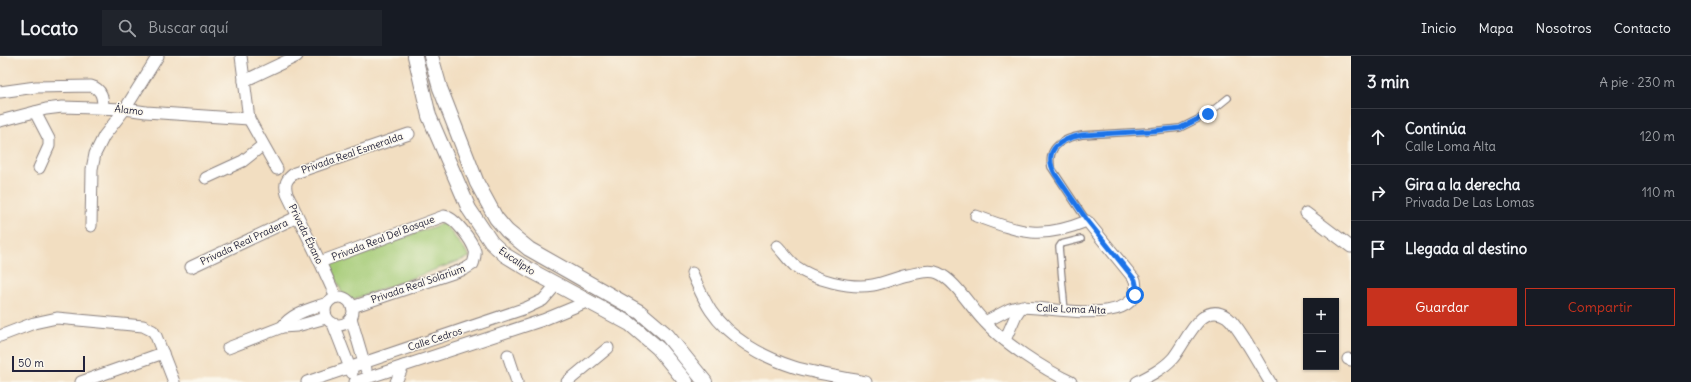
<!DOCTYPE html>
<html lang="es">
<meta charset="utf-8">
<style>
:root{--surface:#171b24;--page:#20242c;--text:#f1f3f6;--muted:#9ea1a6;--line:#363941;--accent:#c8321e}
body{margin:0;font-family:Delius,sans-serif;background:var(--page);color:var(--text)}
.controls{position:absolute;right:12px;bottom:12px;display:grid;overflow:hidden;border-radius:0px;box-shadow:0 1px 3px #0004}
.controls button{width:36px;height:36px;display:grid;place-items:center;padding:0;border:0;border-bottom:1px solid var(--line);background:var(--surface);color:var(--text);font:20px sans-serif}
.scale{position:absolute;left:12px;bottom:10px;width:73px;box-sizing:border-box;padding-left:4px;border:2px solid #22223b;border-top:0;font-size:11px;line-height:14px;white-space:nowrap;color:#22223b;-webkit-text-stroke:3px #fbf7ec;paint-order:stroke}
.stop{position:absolute;width:12px;height:12px;margin:-9px;border:3px solid #1a73e8;border-radius:50%;background:#fff}
.stop.end{background:#1a73e8;border-color:#fff;box-shadow:0 1px 4px #0008}
.list{margin:0;padding:0;list-style:none}
h2{display:flex;justify-content:space-between;align-items:center;height:52px;margin:0;padding:0 16px;font-size:17px}
h2 small{font-size:13px;font-weight:400;color:var(--muted)}
.list li{display:grid;grid-template-columns:26px 1fr auto;gap:12px;align-items:center;box-sizing:border-box;height:56px;padding:0 16px;border-top:1px solid var(--line)}
.list b{display:block;font-size:15px;white-space:nowrap}
.list p{margin:0;font-size:13px;white-space:nowrap;color:var(--muted)}
.list em{font-size:13px;font-style:normal;color:var(--muted)}
.actions{display:flex;gap:8px;padding:12px 16px}
.actions a{flex:1;padding:9px 0;border:1px solid var(--accent);border-radius:0px;text-align:center;font-size:14px;color:var(--accent)}
.actions .main{background:var(--accent);color:#fff}
.icon{flex:none;width:22px;height:22px;fill:none;stroke:currentColor;stroke-width:2;stroke-linecap:round;stroke-linejoin:round}
.map{position:relative;flex:none;width:1351px;height:326px;overflow:hidden}
header{display:flex;align-items:center;gap:24px;box-sizing:border-box;height:56px;padding:0 20px;background:var(--surface);border-bottom:1px solid var(--line)}
header strong{font-size:19px}
nav{display:flex;gap:22px;margin-inline-start:auto;font-size:14px}
.search{width:280px;height:36px;background:var(--page);display:flex;align-items:center;gap:10px;box-sizing:border-box;padding:0 14px;border-radius:0px;color:var(--muted);font-size:15px}
main{display:flex}
aside{flex:1;background:var(--surface)}
.map>svg:first-child{display:block}
.green{fill:#a4cb76;stroke:#637658}
.lines{fill:none;stroke-linecap:round;stroke-linejoin:round}
.service-casing{stroke:#8a807e;stroke-width:8}
.minor-casing{stroke:#8a807e;stroke-width:13}
.tertiary-casing{stroke:#8a807e;stroke-width:16}
.service{stroke:#fff;stroke-width:5.5}
.minor{stroke:#fff;stroke-width:11}
.tertiary{stroke:#fff;stroke-width:14}
.route{stroke:#1a73e8;stroke-width:5}
.labels{text-anchor:middle;dominant-baseline:central;stroke-width:3;stroke-linejoin:round;paint-order:stroke}
.street-label{font-size:10px;fill:#22223b;stroke:#fbf7ec}
</style>
<header>
<strong>Locato</strong>
<div class="search"><svg class="icon" aria-label="search" viewBox="0 0 24 24"><circle cx="10" cy="10" r="6"/><path d="M15 15l6 6"/></svg>Buscar aquí</div>
<nav><a>Inicio</a><a>Mapa</a><a>Nosotros</a><a>Contacto</a></nav>
</header>
<main>
<div class="map">
<svg width="1351" height="326" viewBox="0 0 1351 326">
<rect width="100%" height="100%" fill="#fbf7ec"/>
<filter id="ink" filterUnits="userSpaceOnUse"><feTurbulence type="fractalNoise" baseFrequency=".025" numOctaves="2"/><feDisplacementMap in="SourceGraphic" scale="8" xChannelSelector="R" yChannelSelector="G"/><feConvolveMatrix kernelMatrix="1 2 1 2 8 2 1 2 1" color-interpolation-filters="sRGB"/></filter>
<filter id="wash" filterUnits="userSpaceOnUse"><feTurbulence type="fractalNoise" baseFrequency=".012" numOctaves="4" result="noise"/><feDisplacementMap in="SourceGraphic" scale="16" xChannelSelector="R" yChannelSelector="G"/><feGaussianBlur stdDeviation="0.9" result="paint"/><feColorMatrix in="noise" values="0 0 0 0 0 0 0 0 0 0 0 0 0 0 0 0 0 1.4 0 .05"/><feComposite in="paint" operator="in"/></filter>
<g filter="url(#wash)">
<rect width="100%" height="100%" fill="#f2dec1"/>
<polygon class="green" points="444,167 470,201 351,244 342,237 330,208"/>
</g>
<g filter="url(#ink)">
<g class="lines">
<g class="service-casing">
<g id="service">
<path d="M 1087,165 L 1051,111 C 1047,90 1064,82 1082,79 L 1151,75 L 1180,72 L 1208,58 L 1228,42"/>
<polyline points="1065,255 1059,191 1061,188 1081,183"/>
</g>
</g>
<g class="minor-casing">
<g id="minor">
<polyline points="241,0 249,63 277,113"/>
<polyline points="244,25 297,0"/>
<path d="M 0,36 L 36,31 L 91,30 C 102,33 103,42 103,52"/>
<polyline points="35,56 49,83 49,90 39,112"/>
<polyline points="0,65 46,53 62,51 125,53 146,56 249,63"/>
<polyline points="206,122 243,105 263,89"/>
<polyline points="1306,157 1351,191"/>
<path d="M 976,160 C 1022,177 1040,184 1087,165 L 1135,224 C 1145,275 1043,249 1017,251 L 1010,253 L 985,266"/>
<polyline points="91,170 92,113 95,98 104,80 125,53 158,0"/>
<path d="M 777,190 C 783,196 788,204 795,210 C 814,224 850,233 873,229 C 885,227 897,221 908,219 C 918,217 929,213 938,217 C 956,225 970,251 984,265 C 1002,286 1045,314 1071,326"/>
<path d="M 320,206 L 444,160 C 455,161 472,185 475,195 C 476,199 474,204 473,208 L 465,213 L 352,251"/>
<polyline points="191,211 297,161"/>
<path d="M 692,217 C 698,230 703,243 711,255 C 729,282 763,301 794,311 C 817,318 842,321 866,326"/>
<circle cx="339" cy="255" r="14"/>
<path d="M 336,241 L 320,206 L 287,138 C 284,128 286,123 295,117 L 409,78"/>
<polyline points="351,262 366,313"/>
<polyline points="333,268 352,317"/>
<path d="M 282,271 C 293,256 311,253 327,247"/>
<polyline points="0,280 34,267 57,262 143,270 153,275 156,280 174,326"/>
<polyline points="1005,284 1016,259 1022,250"/>
<polyline points="228,292 282,271 297,270 326,262"/>
<polyline points="508,299 517,326"/>
<polyline points="1348,303 1351,304"/>
<polyline points="81,326 163,297"/>
<polyline points="307,326 526,252 543,244 556,229"/>
<polyline points="355,326 543,264 589,245"/>
<polyline points="396,326 403,310"/>
<polyline points="567,326 608,292"/>
<path d="M 1137,326 C 1149,320 1163,313 1173,302 C 1186,287 1201,243 1227,261 C 1239,270 1261,312 1270,326"/>
</g>
</g>
<g class="tertiary-casing">
<g id="tertiary">
<polyline points="415,0 429,60 469,153 491,186 505,199 528,213 630,268 658,292 686,326"/>
<polyline points="431,0 440,32 477,127 496,162 507,175 529,193 640,256 667,279 705,326"/>
</g>
</g>
<use href="#service" class="service"/>
<use href="#minor" class="minor"/>
<use href="#tertiary" class="tertiary"/>
</g>
</g>
<g class="lines" filter="url(#ink)">
<path class="route" d="M 1135,239 L 1137,233 L 1135,224 L 1087,164 L 1055,118 C 1042,94 1060,83 1082,79 L 1151,75 L 1180,72 L 1208,58"/>
</g>
<g class="labels">
<g class="street-label">
<text transform="translate(129 54) rotate(6)">Álamo</text>
<text transform="translate(352 97) rotate(-19)">Privada Real Esmeralda</text>
<text transform="translate(306 178) rotate(64)">Privada Ébano</text>
<text transform="translate(383 182) rotate(-21)">Privada Real Del Bosque</text>
<text transform="translate(244 186) rotate(-25)">Privada Real Pradera</text>
<text transform="translate(517 205) rotate(34)">Eucalipto</text>
<text transform="translate(418 228) rotate(-19)">Privada Real Solarium</text>
<text transform="translate(1071 253) rotate(2)">Calle Loma Alta</text>
<text transform="translate(435 283) rotate(-18)">Calle Cedros</text>
</g>
</g>
</svg>
<div class="controls">
<button>+</button>
<button>−</button>
</div>
<div class="scale">50 m</div>
<div class="stop" style="left:1135px;top:239px"></div>
<div class="stop end" style="left:1208px;top:58px"></div>
</div>
<aside>
<h2>3 min<small>A pie · 230 m</small></h2>
<ul class="list">
<li><svg class="icon" aria-label="ahead" viewBox="0 0 24 24"><path d="M12 20V5M6 11l6-6 6 6"/></svg><div><b>Continúa</b><p>Calle Loma Alta</p></div><em>120 m</em></li>
<li><svg class="icon" aria-label="right" viewBox="0 0 24 24"><path d="M7 20v-9h11M14 6l5 5-5 5"/></svg><div><b>Gira a la derecha</b><p>Privada De Las Lomas</p></div><em>110 m</em></li>
<li><svg class="icon" aria-label="arrive" viewBox="0 0 24 24"><path d="M6 21V4h12l-3 4 3 4H6"/></svg><div><b>Llegada al destino</b></div></li>
</ul>
<div class="actions"><a class="main">Guardar</a><a>Compartir</a></div>
</aside>
</main>
